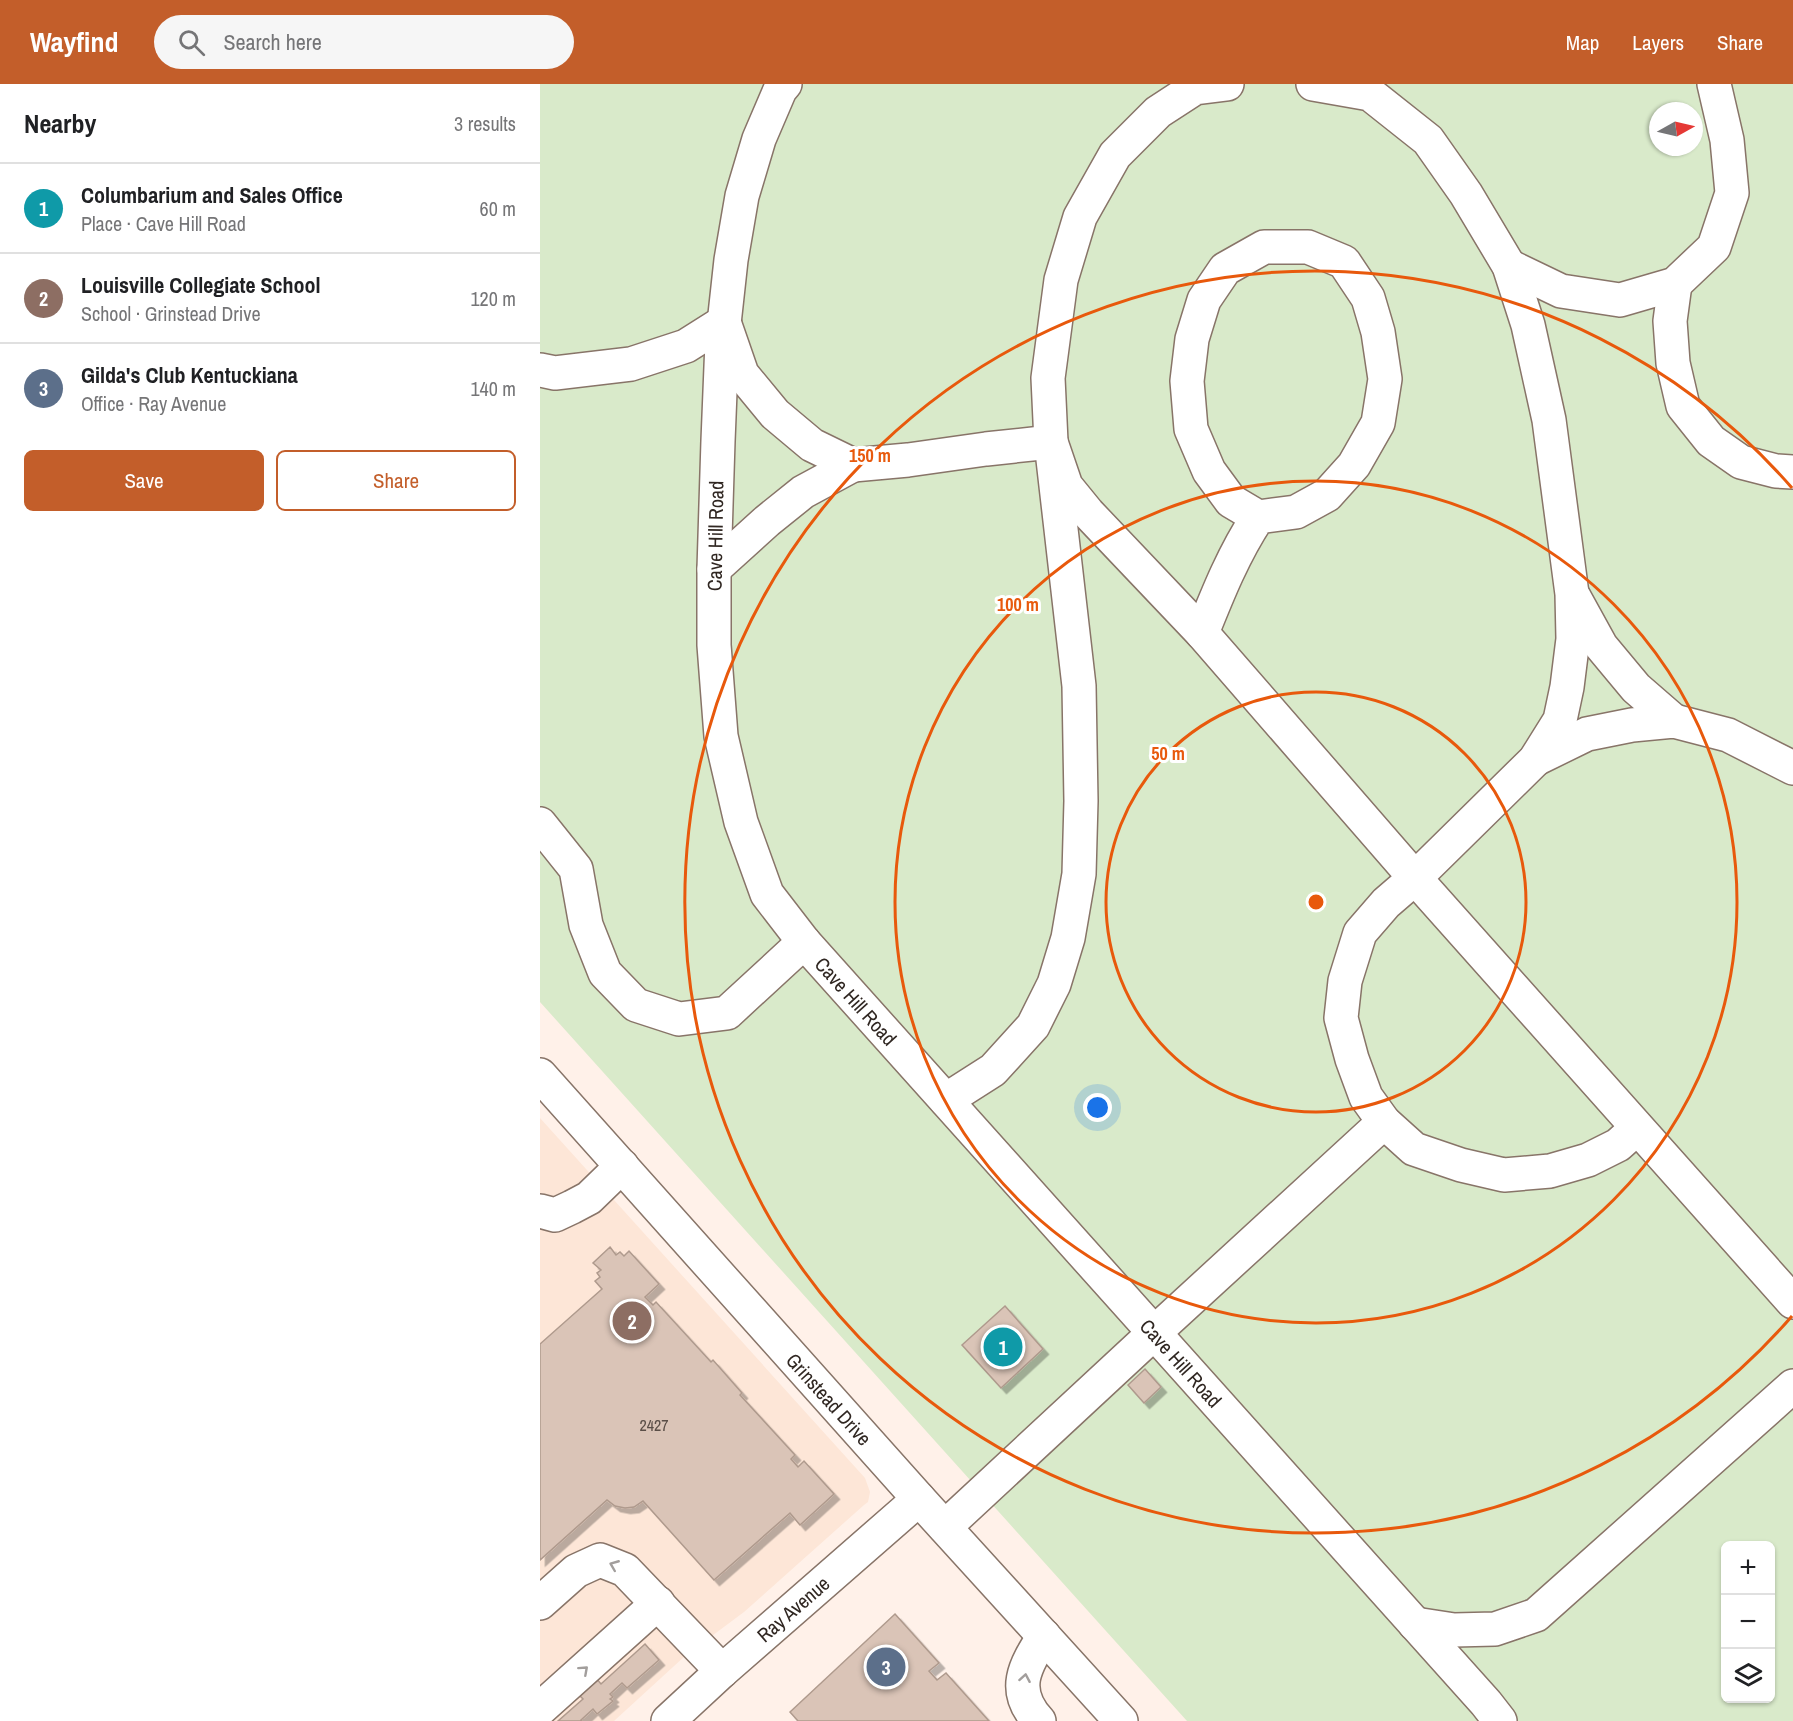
<!DOCTYPE html>
<meta charset="utf-8">
<style>
:root{--surface:#fff;--page:#f6f6f6;--text:#202124;--muted:#757577;--line:#e0e0e0;--accent:#c35e2a}
body{margin:0;font-family:"Archivo Narrow",sans-serif;background:var(--page);color:var(--text)}
.controls{position:absolute;right:18px;bottom:18px;display:grid;overflow:hidden;border-radius:9px;box-shadow:0 2px 4px #0004}
.controls button{width:54px;height:54px;display:grid;place-items:center;padding:0;border:0;border-bottom:2px solid var(--line);background:var(--surface);color:var(--text);font:30px sans-serif}
.compass{position:absolute;left:1109px;top:18px;width:54px;height:54px;border-radius:50%;background:var(--surface);box-shadow:0 2px 4px #0004;rotate:82deg}
.you{position:absolute;left:558px;top:1024px;width:21px;height:21px;margin:-15px;border:4px solid #fff;border-radius:50%;background:#1a73e8;box-shadow:0 0 0 9px #1a73e833}
.badge{display:grid;place-items:center;width:39px;height:39px;border-radius:50%;background:var(--accent);color:#fff;font-size:20px;font-weight:700}
.pin{position:absolute;translate:-50% -50%;border:3px solid #fff;box-shadow:0 2px 6px #0006}
.list{margin:0;padding:0;list-style:none}
h2{display:flex;justify-content:space-between;align-items:center;height:78px;margin:0;padding:0 24px;font-size:26px}
h2 small{font-size:20px;font-weight:400;color:var(--muted)}
.list li{display:grid;grid-template-columns:39px 1fr auto;gap:18px;align-items:center;box-sizing:border-box;height:90px;padding:0 24px;border-top:2px solid var(--line)}
.list b{display:block;font-size:22px;white-space:nowrap}
.list p{margin:0;font-size:20px;white-space:nowrap;color:var(--muted)}
.list em{font-size:20px;font-style:normal;color:var(--muted)}
.actions{display:flex;gap:12px;padding:18px 24px}
.actions a{flex:1;padding:14px 0;border:2px solid var(--accent);border-radius:9px;text-align:center;font-size:21px;color:var(--accent)}
.actions .main{background:var(--accent);color:#fff}
.icon{flex:none;width:33px;height:33px;fill:none;stroke:currentColor;stroke-width:2;stroke-linecap:round;stroke-linejoin:round}
.map{position:relative;flex:none;width:1253px;height:1637px;overflow:hidden}
header{display:flex;align-items:center;gap:36px;box-sizing:border-box;height:84px;padding:0 30px;background:var(--accent);color:#fff}
header strong{font-size:28px}
nav{display:flex;gap:33px;margin-inline-start:auto;font-size:21px}
.search{width:420px;height:54px;background:var(--page);display:flex;align-items:center;gap:15px;box-sizing:border-box;padding:0 21px;border-radius:33px;color:var(--muted);font-size:22px}
main{display:flex}
aside{flex:1;background:var(--surface)}
.map>svg:first-child{display:block}
.built{fill:#fde6d7}
.green{fill:#d9eaca;fill-rule:evenodd}
.building{fill:#dac4b7;stroke:#af9a8d;stroke-width:1.5;filter:url(#shadow)}
.lines{fill:none;stroke-linecap:round;stroke-linejoin:round}
.minor-casing{stroke:#887468;stroke-width:36}
.major-casing{stroke:#887468;stroke-width:36}
.minor{stroke:#fff;stroke-width:33}
.major{stroke:#fff;stroke-width:33}
.oneway{stroke:#a29e9c}
.ring{fill:none;stroke:#e8590c;stroke-width:3}
.labels{text-anchor:middle;dominant-baseline:central;stroke-width:6;stroke-linejoin:round;paint-order:stroke}
.number-label{font-size:16px;fill:#5a4e47}
.street-label{font-size:20px;fill:#302722;stroke:#fff}
.centre{fill:#e8590c;stroke:#fff;stroke-width:3}
.ring-label{font-size:18px;text-anchor:middle;font-weight:bold;fill:#e8590c;stroke:#fff;stroke-width:6;stroke-linejoin:round;paint-order:stroke}
</style>
<header>
<strong>Wayfind</strong>
<div class="search"><svg class="icon" aria-label="search" viewBox="0 0 24 24"><circle cx="10" cy="10" r="6"/><path d="M15 15l6 6"/></svg>Search here</div>
<nav><a>Map</a><a>Layers</a><a>Share</a></nav>
</header>
<main>
<aside>
<h2>Nearby<small>3 results</small></h2>
<ul class="list">
<li><span class="badge" style="background:#0f9aa8">1</span><div><b>Columbarium and Sales Office</b><p>Place · Cave Hill Road</p></div><em>60 m</em></li>
<li><span class="badge" style="background:#8d6e63">2</span><div><b>Louisville Collegiate School</b><p>School · Grinstead Drive</p></div><em>120 m</em></li>
<li><span class="badge" style="background:#5c6f8a">3</span><div><b>Gilda's Club Kentuckiana</b><p>Office · Ray Avenue</p></div><em>140 m</em></li>
</ul>
<div class="actions"><a class="main">Save</a><a>Share</a></div>
</aside>
<div class="map">
<svg width="1253" height="1637" viewBox="0 0 1253 1637">
<defs>
<filter id="shadow"><feDropShadow dx="5.5" dy="5.5" stdDeviation="0" flood-color="#0004"/></filter>
</defs>
<rect width="100%" height="100%" fill="#fff1e9"/>
<polygon class="built" points="0,1034 325,1394 330,1408 328,1418 324,1421 204,1528 145,1572 74,1637 0,1637"/>
<path class="green" d="M 0,0 L 1253,0 L 1253,1637 L 647,1637 L 0,918 ZM 1118,27 L 1154,27 L 1154,63 L 1118,63 ZM 1186,1462 L 1230,1462 L 1230,1614 L 1186,1614 Z"/>
<g class="building">
<polygon points="70,1163 76,1171 80,1168 84,1172 89,1167 119,1200 105,1213 113,1221 116,1218 171,1278 173,1276 202,1309 200,1311 255,1371 251,1375 258,1383 264,1377 294,1410 260,1441 250,1429 174,1496 103,1417 94,1423 85,1424 75,1422 67,1416 0,1476 0,1260 62,1205 55,1197 60,1193 57,1189 61,1186 53,1179"/>
<polygon points="465,1222 503,1265 461,1304 422,1261"/>
<polygon points="605,1285 621,1303 604,1319 588,1301"/>
<polygon points="355,1530 399,1579 389,1587 397,1596 406,1589 449,1637 258,1637 250,1628"/>
<polygon points="105,1560 119,1576 87,1604 82,1599 70,1610 73,1613 70,1615 73,1617 57,1630 53,1625 41,1636 42,1637 18,1637 43,1615 38,1610 56,1594 61,1600"/>
</g>
<g class="lines">
<g class="minor-casing">
<g id="minor">
<polyline points="245,0 240,6 219,55 202,112 191,176 182,258 178,357 174,485 174,561 181,652 201,738 227,810 264,858 946,1619 960,1637"/>
<polyline points="773,0 830,10 888,56 926,110 969,182 988,241 1009,336 1032,510 1033,555 1027,603 1020,636 995,676 875,794 846,819 820,849 805,897 801,934 812,975 826,1013 844,1038 874,1065 921,1081 964,1091 1010,1087 1048,1076 1078,1061 1097,1044"/>
<polyline points="969,182 1021,207 1080,216 1135,200 1174,163 1192,109 1187,56 1174,0"/>
<polyline points="1135,200 1130,237 1133,279 1143,322 1171,357 1201,378 1236,387 1253,388"/>
<polyline points="0,286 15,289 91,280 146,262 184,238 202,290 235,330 272,361 313,381 368,376 446,365 511,358 526,402 548,429 662,549 875,794 1253,1218"/>
<polyline points="174,485 227,437 263,408 313,381"/>
<polyline points="1034,513 1061,562 1096,604 1134,637"/>
<path d="M 662,549 C 678,509 694,469 718,433 L 756,428 L 787,411 L 814,381 L 838,339 L 845,295 L 838,248 L 828,214 L 804,178 L 768,163 L 724,163 L 685,185 L 664,216 L 652,255 L 647,297 L 651,345 L 669,387 L 691,417 L 718,433"/>
<polyline points="996,675 1047,650 1092,641 1134,637 1188,651 1253,684"/>
<polyline points="0,740 36,785 46,841 65,889 96,921 139,935 187,929 264,858"/>
<polyline points="406,1016 453,986 493,942 514,900 528,854 539,790 541,717 539,602 511,358 508,294 521,196 540,133 575,71 618,28 655,4 687,0"/>
<polyline points="0,1127 15,1131 32,1123 49,1114 82,1082"/>
<polyline points="405,1443 614,1249 844,1038"/>
<polyline points="0,1519 36,1487 60,1476 85,1486 182,1587"/>
<polyline points="875,1540 914,1546 955,1545 996,1531 1253,1302"/>
<polyline points="0,1625 118,1519"/>
<polyline points="128,1637 182,1587 379,1415"/>
<path d="M 499,1637 C 470,1606 485,1582 504,1552"/>
</g>
</g>
<g class="major-casing">
<polyline id="major" points="0,991 379,1415 581,1637"/>
</g>
<use href="#minor" class="minor"/>
<use href="#major" class="major"/>
</g>
<defs><path id="oneway-chevron" d="M-2-3.5L2.5 0L-2 3.5" fill="none" stroke-width="1.6" stroke-linecap="round" stroke-linejoin="round" transform="scale(1.5)"/></defs>
<g class="oneway">
<use href="#oneway-chevron" transform="translate(74 1481) rotate(-158)"/>
<use href="#oneway-chevron" transform="translate(44 1586) rotate(-42)"/>
<use href="#oneway-chevron" transform="translate(485 1594) rotate(-80)"/>
</g>
<g class="ring">
<circle cx="776" cy="818" r="210"/>
<circle cx="776" cy="818" r="421"/>
<path d="M1252 1232A631 631 0 1 1 1252 404"/>
</g>
<g class="labels">
<g class="number-label">
<text x="114" y="1341">2427</text>
</g>
<g class="street-label">
<text transform="translate(175 452) rotate(-89)">Cave Hill Road</text>
<text transform="translate(316 917) rotate(48)">Cave Hill Road</text>
<text transform="translate(641 1279) rotate(48)">Cave Hill Road</text>
<text transform="translate(289 1315) rotate(48)">Grinstead Drive</text>
<text transform="translate(253 1525) rotate(-41)">Ray Avenue</text>
</g>
</g>
<circle cx="776" cy="818" r="9" class="centre"/>
<g class="ring-label">
<text x="330" y="378">150 m</text>
<text x="478" y="527">100 m</text>
<text x="628" y="676">50 m</text>
</g>
</svg>
<div class="controls">
<button>+</button>
<button>−</button>
<button><svg class="icon" aria-label="layers" viewBox="0 0 24 24"><path d="M12 4l9 5-9 5-9-5zM3 14l9 5 9-5"/></svg></button>
</div>
<svg class="compass" viewBox="-18 -18 36 36"><path d="M0-13l5 13h-10z" fill="#e53935"/><path d="M0 13l5-13h-10z" fill="#757577"/></svg>
<div class="you"></div>
<div class="pin badge" style="left:463px;top:1263px;background:#0f9aa8">1</div>
<div class="pin badge" style="left:92px;top:1237px;background:#8d6e63">2</div>
<div class="pin badge" style="left:346px;top:1583px;background:#5c6f8a">3</div>
</div>
</main>
